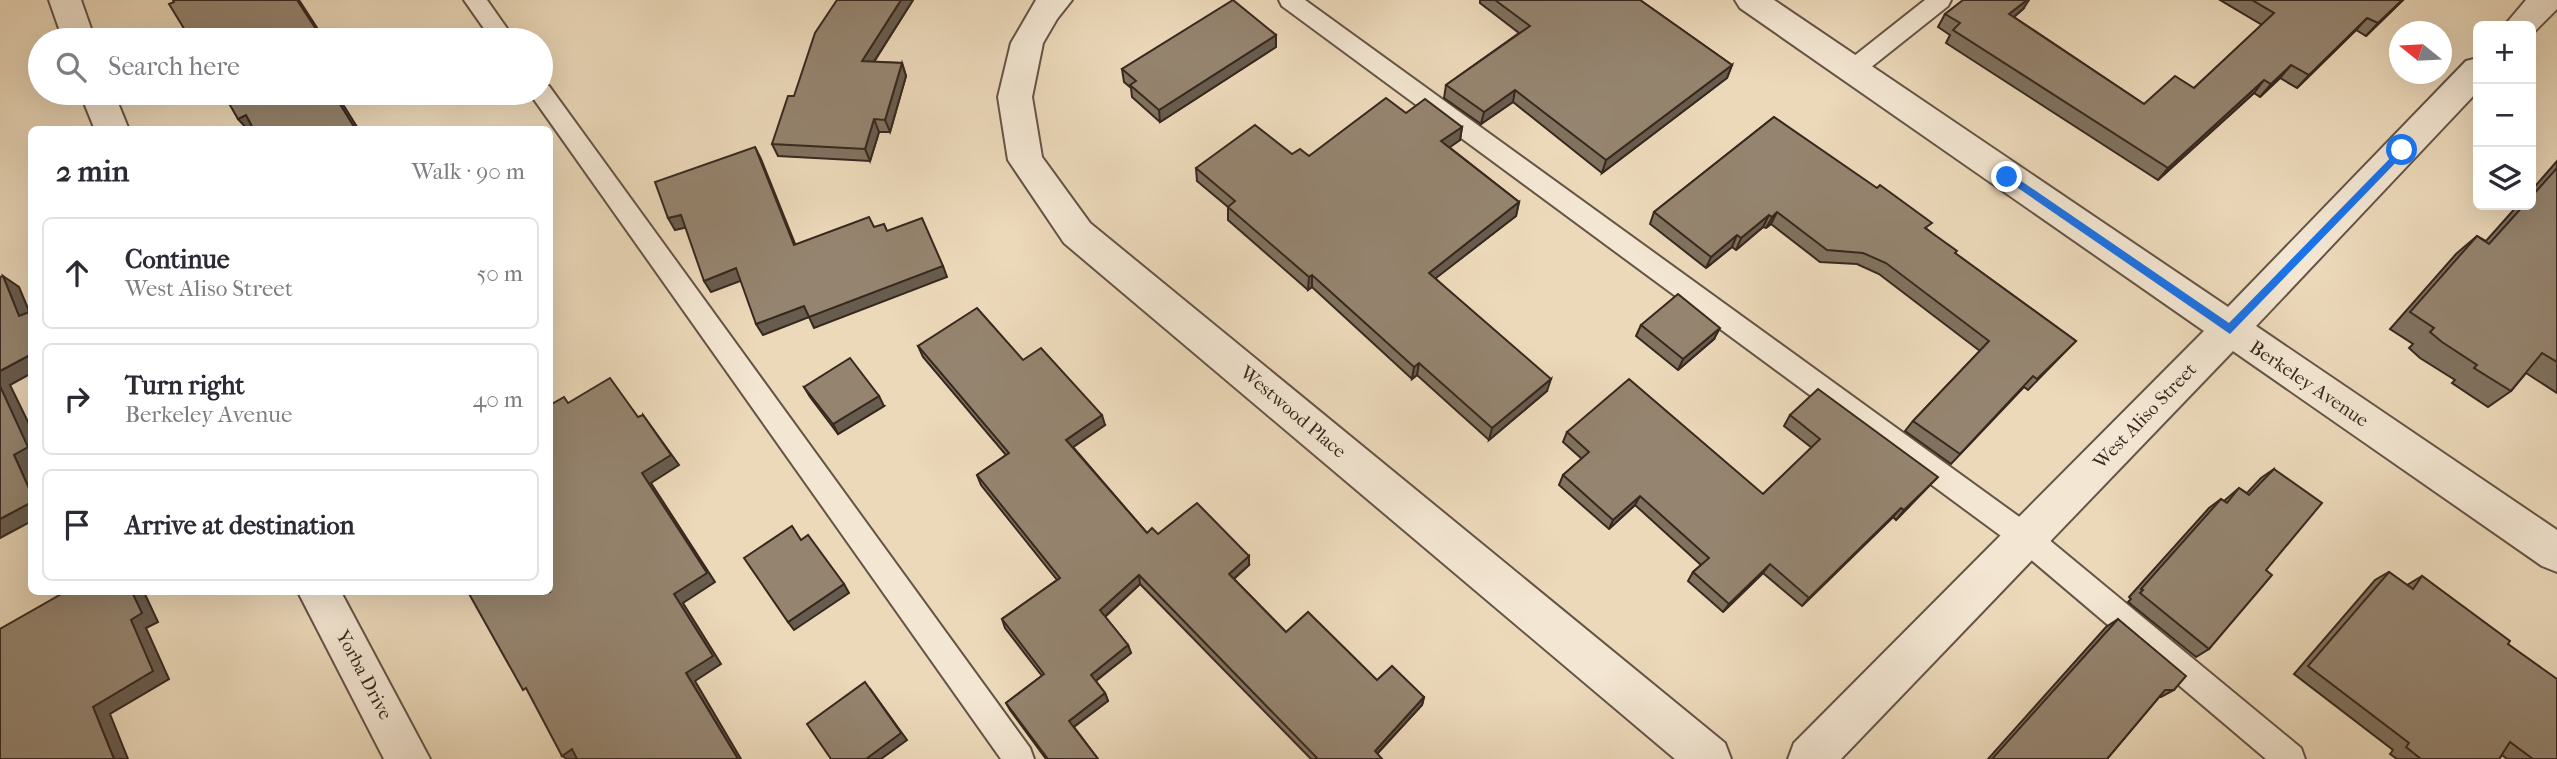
<!DOCTYPE html>
<meta charset="utf-8">
<style>
:root{--surface:#fff;--page:#f2f2f3;--text:#2b2b33;--muted:#7c7c81;--line:#e1e1e2}
body{margin:0;font-family:"IM FELL French Canon",serif;background:var(--page);color:var(--text)}
.controls{position:absolute;right:21px;top:21px;display:grid;overflow:hidden;border-radius:10px;box-shadow:0 7px 28px #0002}
.controls button{width:63px;height:63px;display:grid;place-items:center;padding:0;border:0;border-bottom:2px solid var(--line);background:var(--surface);color:var(--text);font:35px sans-serif}
.compass{position:absolute;left:2389px;top:21px;width:63px;height:63px;border-radius:50%;background:var(--surface);box-shadow:0 7px 28px #0002;rotate:288deg}
.stop{position:absolute;width:21px;height:21px;margin:-16px;border:5px solid #1a73e8;border-radius:50%;background:#fff}
.stop.end{background:#1a73e8;border-color:#fff;box-shadow:0 2px 7px #0008}
.list{margin:0;padding:0;list-style:none}
h2{display:flex;justify-content:space-between;align-items:center;height:91px;margin:0;padding:0 28px;font-size:30px}
h2 small{font-size:23px;font-weight:400;color:var(--muted)}
.list li{display:grid;grid-template-columns:46px 1fr auto;gap:21px;align-items:center;box-sizing:border-box;height:112px;margin:0 14px 14px;padding:0 14px;border:2px solid var(--line);border-radius:10px}
.list b{display:block;font-size:26px;white-space:nowrap}
.list p{margin:0;font-size:23px;white-space:nowrap;color:var(--muted)}
.list em{font-size:23px;font-style:normal;color:var(--muted)}
.icon{flex:none;width:38px;height:38px;fill:none;stroke:currentColor;stroke-width:2;stroke-linecap:round;stroke-linejoin:round}
.map{position:relative;flex:none;width:2557px;height:759px;overflow:hidden}
.search{position:absolute;background:var(--surface);box-shadow:0 7px 28px #0002;left:28px;top:28px;width:525px;height:77px;display:flex;align-items:center;gap:18px;box-sizing:border-box;padding:0 24px;border-radius:38px;color:var(--muted);font-size:26px}
.panel{position:absolute;background:var(--surface);box-shadow:0 7px 28px #0002;left:28px;top:126px;width:525px;height:469px;border-radius:10px}
.map>svg:first-child{display:block}
.lines{fill:none;stroke-linecap:round;stroke-linejoin:round}
.lane-casing{stroke:#645445;stroke-width:4}
.street-casing{stroke:#645445;stroke-width:4}
.lane{fill:#f3e6d2;fill-rule:evenodd}
.street{fill:#f3e6d2;fill-rule:evenodd}
.wall{fill:#80725f;stroke:#37281e;stroke-width:2}
.shaded-wall{fill:#685c4e;stroke:#37281e;stroke-width:2}
.building{fill:#95846f;stroke:#37281e;stroke-width:2}
.route{fill:#1a73e8}
.labels{text-anchor:middle;dominant-baseline:central;stroke-width:5;stroke-linejoin:round;paint-order:stroke}
.street-label{font-size:19px;fill:#37281e;stroke:#f3e6d2}
</style>
<div class="map">
<svg width="2557" height="759" viewBox="0 0 2557 759">
<rect width="100%" height="100%" fill="#ecd9ba"/>
<filter id="stains"><feTurbulence type="fractalNoise" baseFrequency=".00286" numOctaves="4"/><feColorMatrix values="0 0 0 0 .2 0 0 0 0 .09 0 0 0 0 .02 0 0 0 .5 -.17"/></filter>
<radialGradient id="worn" r=".72"><stop offset=".6" stop-color="#630" stop-opacity="0"/><stop offset="1" stop-color="#630" stop-opacity=".3"/></radialGradient>
<g class="lines">
<g class="lane-casing">
<g id="lane">
<polygon points="464,0 487,0 515,40 492,40"/>
<polygon points="1279,0 1305,0 2036,529 2301,748 2305,759 2266,759 2016,547 1282,6"/>
<polygon points="1925,0 1951,0 1948,6 1860,76 1852,78 1844,76 1841,70 1844,64"/>
<polygon points="541,83 549,86 1030,748 1034,759 1001,759 533,98 530,93 541,93"/>
</g>
</g>
<g class="street-casing">
<g id="street">
<polygon points="49,0 81,0 95,40 63,40"/>
<polygon points="1036,0 1072,0 1057,19 1043,43 1032,97 1042,157 1090,223 1725,743 1731,759 1675,759 1064,243 1008,160 998,97 1011,43"/>
<polygon points="1735,0 1774,0 2228,307 2466,61 2478,58 2478,91 2256,326 2557,530 2557,572 2542,566 2233,351 1841,759 1788,759 1794,743 2204,331 1740,8"/>
<polygon points="2526,0 2557,0 2557,9 2531,35 2531,26 2504,26"/>
<polygon points="80,93 114,93 129,130 95,130"/>
<polygon points="298,592 341,592 430,759 384,759"/>
</g>
</g>
<use href="#lane" class="lane"/>
<use href="#street" class="street"/>
</g>
<g class="wall">
<polygon points="913,0 874,62 902,63 906,76 890,132 879,132 870,161 778,156 772,144 794,96"/>
<polygon points="1480,0 1640,0 1732,65 1727,78 1602,173 1513,102 1481,124 1444,98 1446,85 1519,33 1480,3"/>
<polygon points="2220,0 2403,0 2366,36 2356,30 2297,88 2280,78 2260,97 2254,93 2158,180 1946,43 1950,35 1938,27 1945,14 2023,9 2014,17 2144,104 2194,88 2262,25"/>
<polygon points="1276,47 1160,122 1132,97 1131,88 1124,82 1122,69"/>
<polygon points="1406,113 1462,127 1460,140 1449,147 1519,202 1516,216 1435,278 1547,391 1489,440 1417,375 1412,379 1312,287 1308,290 1228,220 1228,207 1197,181 1196,168 1292,154 1309,156"/>
<polygon points="1774,117 1927,229 1956,254 2076,341 2028,390 2024,387 1951,464 1905,431 1913,421 1980,351 1879,274 1857,264 1820,262 1771,224 1766,228 1763,227 1736,250 1732,247 1706,268 1650,224 1654,212"/>
<polygon points="2557,161 2557,393 2526,373 2511,391 2488,407 2452,383 2455,380 2420,358 2409,348 2413,344 2390,329 2456,254 2477,236 2486,241 2518,205 2531,205 2531,191"/>
<polygon points="1641,325 1714,339 1678,370 1636,336"/>
<polygon points="918,346 1023,360 1105,425 1073,447 1147,533 1158,534 1249,565 1234,579 1286,632 1377,680 1424,697 1422,705 1377,754 1382,759 1311,759 1140,584 1105,617 1128,645 1131,653 1096,681 1105,693 1108,701 1074,727 1098,759 1046,759 1010,710 1006,703 1042,676 1005,628 1002,619 1057,580 981,485 977,475 1006,455 923,357"/>
<polygon points="804,387 884,406 838,434 810,397"/>
<polygon points="1790,415 1929,486 1896,520 1893,517 1802,606 1763,573 1723,612 1688,581 1693,572 1701,565 1635,505 1609,529 1559,485 1563,475 1582,459 1563,442 1567,432 1763,494 1812,448 1784,426"/>
<polygon points="2274,469 2266,570 2209,649 2196,657 2128,602 2131,599 2129,597 2209,508 2221,499 2224,501 2239,488 2247,493 2261,478"/>
<polygon points="2389,572 2407,585 2422,576 2508,644 2557,759 2507,759 2502,755 2499,759 2397,759 2390,754 2393,750 2294,674 2375,580"/>
<polygon points="2118,619 2174,690 2161,697 2159,697 2107,759 1988,759 2106,627"/>
</g>
<g class="shaded-wall">
<polygon points="297,0 299,0 325,40 323,40"/>
<polygon points="901,0 913,0 866,74 862,61"/>
<polygon points="2027,0 2029,0 2023,9 2002,27 2009,14"/>
<polygon points="2402,0 2403,0 2366,36 2378,23"/>
<polygon points="2367,18 2356,30 2297,88 2309,75"/>
<polygon points="1276,35 1276,47 1160,122 1159,110"/>
<polygon points="902,63 906,76 890,132 885,120"/>
<polygon points="1732,65 1727,78 1602,173 1606,160"/>
<polygon points="2291,65 2280,78 2260,97 2271,84"/>
<polygon points="2264,80 2254,93 2158,180 2168,168"/>
<polygon points="1515,90 1513,102 1481,124 1484,112"/>
<polygon points="333,93 351,93 339,98 359,130 356,130"/>
<polygon points="246,115 254,130 248,130 238,119"/>
<polygon points="874,119 879,132 870,161 865,149"/>
<polygon points="1462,127 1460,140 1439,155 1441,141"/>
<polygon points="755,147 761,159 800,256 794,245"/>
<polygon points="1519,202 1516,216 1427,285 1429,273"/>
<polygon points="1777,212 1771,224 1766,228 1772,217"/>
<polygon points="681,215 688,227 675,230 668,218"/>
<polygon points="1769,215 1763,227 1736,250 1741,238"/>
<polygon points="1737,235 1732,247 1706,268 1711,257"/>
<polygon points="943,266 947,277 814,328 809,317 763,335 756,324 804,306"/>
<polygon points="736,268 743,280 711,292 704,281"/>
<polygon points="1312,275 1312,287 1308,290 1309,277"/>
<polygon points="3,276 19,287 32,318 19,316"/>
<polygon points="1720,328 1714,339 1678,370 1683,359"/>
<polygon points="32,354 32,373 10,385 32,430 32,464 30,465 32,467 32,495 14,455 0,386 0,371"/>
<polygon points="1419,363 1417,375 1412,379 1414,367"/>
<polygon points="1551,379 1547,391 1489,440 1492,428"/>
<polygon points="879,396 884,406 838,434 833,424"/>
<polygon points="643,415 679,465 651,483 715,582 683,603 721,664 695,681 741,759 738,759 686,673 674,594 642,473"/>
<polygon points="1102,415 1105,425 1069,450 1066,440"/>
<polygon points="1938,477 1929,486 1896,520 1904,510"/>
<polygon points="1640,496 1635,505 1609,529 1613,520"/>
<polygon points="32,502 32,521 0,538 0,519"/>
<polygon points="1901,508 1893,517 1802,606 1809,598"/>
<polygon points="1249,556 1249,565 1230,582 1229,574"/>
<polygon points="1770,564 1763,573 1723,612 1729,604"/>
<polygon points="1139,575 1140,584 1102,619 1100,610"/>
<polygon points="844,584 849,593 794,630 788,622"/>
<polygon points="132,592 144,592 158,622 146,628 169,679 110,714 128,759 114,759 93,707 131,620"/>
<polygon points="1128,645 1131,653 1094,682 1091,675"/>
<polygon points="871,690 907,740 881,759 866,759"/>
<polygon points="1105,693 1108,701 1072,728 1069,721"/>
<polygon points="1424,697 1422,705 1373,758 1375,751"/>
<polygon points="572,749 578,759 567,759 562,756"/>
</g>
<g class="building">
<polygon points="173,0 297,0 323,40 191,40 169,4 174,2"/>
<polygon points="837,0 901,0 862,61 902,63 885,120 874,119 865,149 772,144 788,96 794,96 815,33"/>
<polygon points="1233,0 1276,35 1159,110 1130,85 1136,81 1122,69"/>
<polygon points="1495,0 1640,0 1732,65 1606,160 1515,90 1484,112 1446,85 1530,26"/>
<polygon points="1963,0 2027,0 2009,14 2144,104 2175,76 2194,88 2274,13 2252,0 2402,0 2378,23 2367,18 2309,75 2291,65 2271,84 2264,80 2168,168 1953,30 1960,23 1945,14"/>
<polygon points="223,93 333,93 356,130 254,130 246,115 238,119"/>
<polygon points="1386,98 1406,113 1425,99 1462,127 1441,141 1519,202 1429,273 1551,379 1492,428 1419,363 1414,367 1312,275 1309,277 1228,207 1235,201 1196,168 1255,125 1292,154 1300,149 1309,156"/>
<polygon points="1774,117 1877,188 1880,185 1932,223 1925,228 1957,251 1955,253 2076,341 2037,379 2033,376 1960,454 1913,421 1989,341 1886,263 1863,253 1827,250 1777,212 1772,217 1769,215 1741,238 1737,235 1711,257 1654,212"/>
<polygon points="755,147 794,245 869,217 874,227 884,224 887,231 922,218 943,266 809,317 804,306 756,324 736,268 704,281 681,215 668,218 655,182"/>
<polygon points="2557,168 2557,362 2542,353 2511,391 2474,368 2477,365 2442,342 2430,332 2434,328 2410,312 2477,236 2489,244 2524,205 2531,205 2531,197"/>
<polygon points="3,276 19,316 32,311 32,354 0,371 0,277"/>
<polygon points="1678,294 1720,328 1683,359 1641,325"/>
<polygon points="977,308 1023,360 1041,348 1102,415 1066,440 1147,533 1152,528 1158,534 1197,503 1249,556 1229,574 1286,632 1308,612 1377,680 1392,666 1424,697 1375,751 1382,759 1318,759 1139,575 1100,610 1128,645 1091,675 1105,693 1069,721 1098,759 1048,759 1006,703 1044,674 1002,619 1060,578 977,475 1009,453 918,346"/>
<polygon points="850,358 879,396 833,424 804,387"/>
<polygon points="610,378 638,417 643,415 671,455 642,473 707,573 674,594 713,656 686,673 738,759 577,759 572,749 562,756 526,688 523,690 468,592 550,592 550,405 564,397 568,403"/>
<polygon points="1629,379 1763,494 1820,439 1790,415 1818,389 1938,477 1904,510 1901,508 1809,598 1770,564 1729,604 1693,572 1709,558 1640,496 1613,520 1563,475 1589,452 1567,432"/>
<polygon points="0,386 28,447 14,455 32,495 32,502 0,519"/>
<polygon points="2274,469 2322,503 2266,570 2272,575 2209,649 2140,593 2143,590 2141,589 2221,499 2227,503 2239,488 2249,495"/>
<polygon points="792,526 801,540 808,535 844,584 788,622 744,558"/>
<polygon points="2389,572 2413,589 2422,576 2510,641 2508,644 2557,679 2557,759 2533,759 2510,742 2499,759 2421,759 2406,747 2409,743 2308,666"/>
<polygon points="65,592 132,592 142,613 131,620 153,671 93,707 114,759 0,759 0,629"/>
<polygon points="2118,619 2186,676 2174,690 2165,690 2107,759 1992,759"/>
<polygon points="865,682 901,733 866,759 831,759 807,724"/>
</g>
<polygon class="route" points="2402,146 2405,147 2405,153 2230,334 2002,177 2004,174 2011,174 2229,323"/>
<g class="labels">
<g class="street-label">
<text transform="translate(2309 384) rotate(34)">Berkeley Avenue</text>
<text transform="translate(1293 412) rotate(40)">Westwood Place</text>
<text transform="translate(2145 416) rotate(-46)">West Aliso Street</text>
<text transform="translate(364 675) rotate(62)">Yorba Drive</text>
</g>
</g>
<rect width="100%" height="100%" filter="url(#stains)"/>
<rect width="100%" height="100%" fill="url(#worn)"/>
</svg>
<div class="controls">
<button>+</button>
<button>−</button>
<button><svg class="icon" aria-label="layers" viewBox="0 0 24 24"><path d="M12 4l9 5-9 5-9-5zM3 14l9 5 9-5"/></svg></button>
</div>
<svg class="compass" viewBox="-18 -18 36 36"><path d="M0-13l5 13h-10z" fill="#e53935"/><path d="M0 13l5-13h-10z" fill="#7c7c81"/></svg>
<div class="stop" style="left:2402px;top:150px"></div>
<div class="stop end" style="left:2007px;top:177px"></div>
<div class="search"><svg class="icon" aria-label="search" viewBox="0 0 24 24"><circle cx="10" cy="10" r="6"/><path d="M15 15l6 6"/></svg>Search here</div>
<section class="panel">
<h2>2 min<small>Walk · 90 m</small></h2>
<ul class="list">
<li><svg class="icon" aria-label="ahead" viewBox="0 0 24 24"><path d="M12 20V5M6 11l6-6 6 6"/></svg><div><b>Continue</b><p>West Aliso Street</p></div><em>50 m</em></li>
<li><svg class="icon" aria-label="right" viewBox="0 0 24 24"><path d="M7 20v-9h11M14 6l5 5-5 5"/></svg><div><b>Turn right</b><p>Berkeley Avenue</p></div><em>40 m</em></li>
<li><svg class="icon" aria-label="arrive" viewBox="0 0 24 24"><path d="M6 21V4h12l-3 4 3 4H6"/></svg><div><b>Arrive at destination</b></div></li>
</ul>
</section>
</div>
